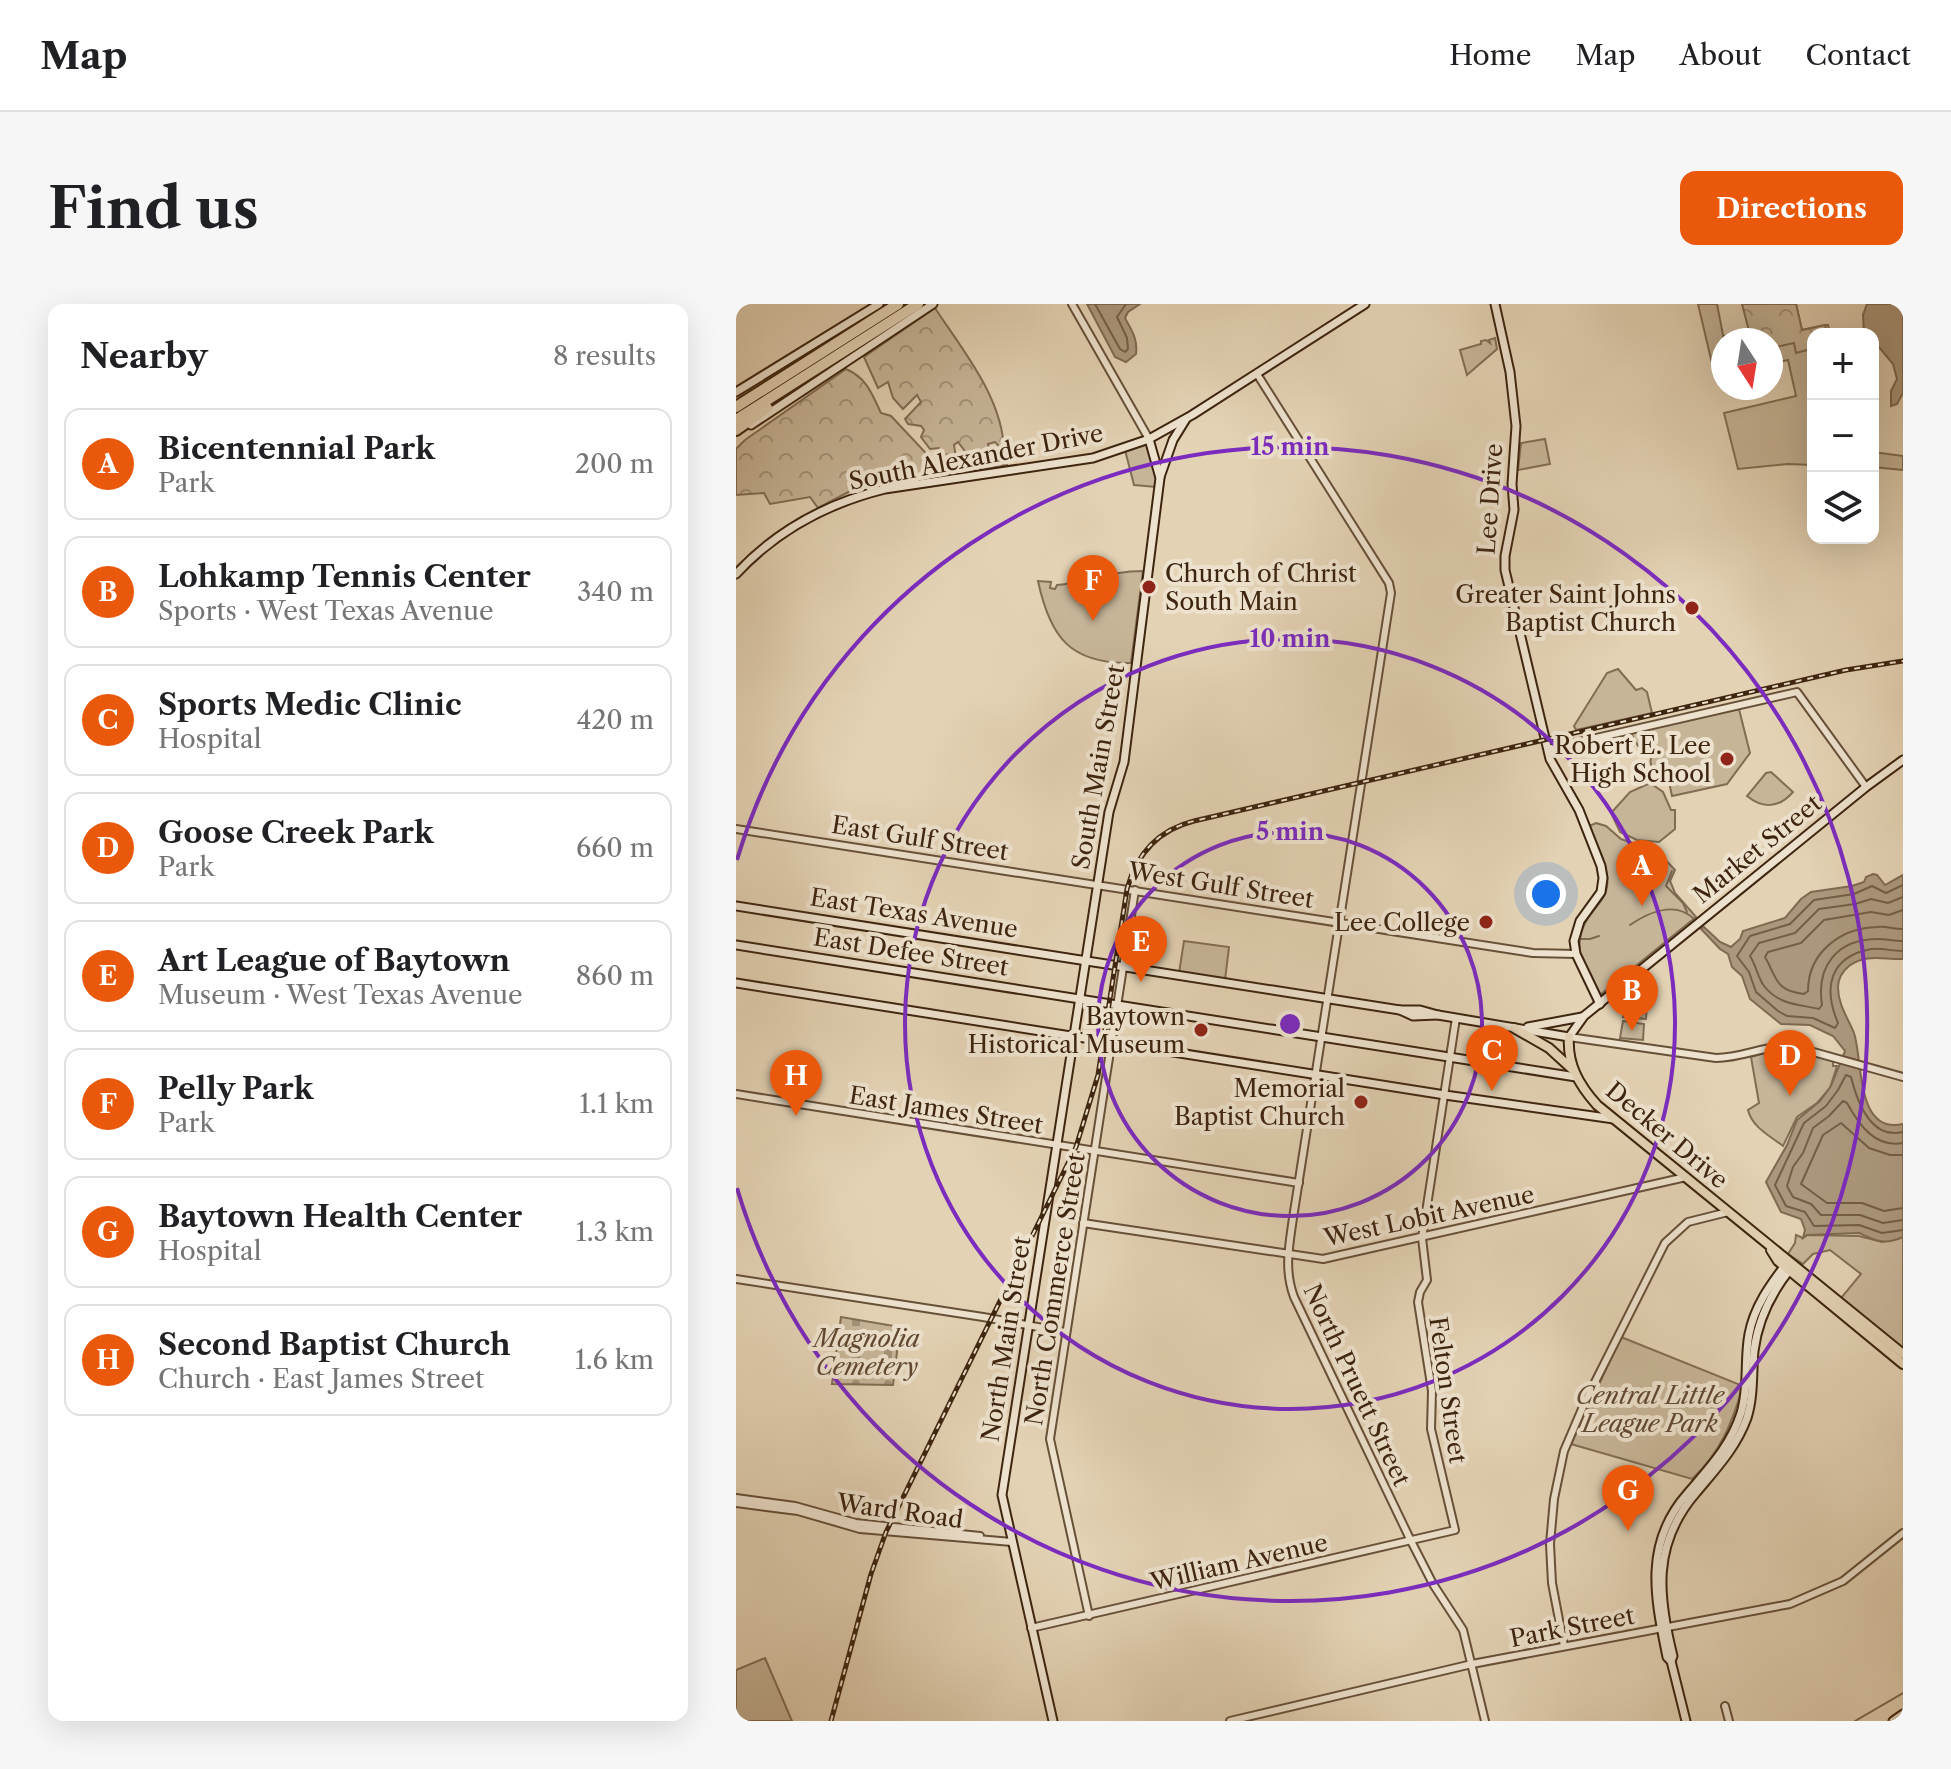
<!DOCTYPE html>
<meta charset="utf-8">
<style>
:root{--surface:#fff;--page:#f6f6f6;--text:#202124;--muted:#757577;--line:#e0e0e0;--accent:#ea580c}
body{margin:0;font-family:"Libre Caslon Text",serif;background:var(--page);color:var(--text)}
.controls{position:absolute;right:24px;top:24px;display:grid;overflow:hidden;border-radius:16px;box-shadow:0 8px 32px #0002}
.controls button{width:72px;height:72px;display:grid;place-items:center;padding:0;border:0;border-bottom:2px solid var(--line);background:var(--surface);color:var(--text);font:40px sans-serif}
.compass{position:absolute;left:975px;top:24px;width:72px;height:72px;border-radius:50%;background:var(--surface);box-shadow:0 8px 32px #0002;rotate:168deg}
.you{position:absolute;left:810px;top:590px;width:28px;height:28px;margin:-20px;border:6px solid #fff;border-radius:50%;background:#1a73e8;box-shadow:0 0 0 12px #1a73e833}
.badge{display:grid;place-items:center;width:52px;height:52px;border-radius:50%;background:var(--accent);color:#fff;font-size:26px;font-weight:700}
.pin{position:absolute;translate:-50% -66px;filter:drop-shadow(0 2px 4px #0008)}
.pin::after{content:'';position:absolute;top:42px;width:28px;height:24px;background:inherit;clip-path:polygon(0 0,100% 0,50% 100%)}
.list{margin:0;padding:0;list-style:none}
h2{display:flex;justify-content:space-between;align-items:center;height:104px;margin:0;padding:0 32px;font-size:34px}
h2 small{font-size:26px;font-weight:400;color:var(--muted)}
.list li{display:grid;grid-template-columns:52px 1fr auto;gap:24px;align-items:center;box-sizing:border-box;height:112px;margin:0 16px 16px;padding:0 16px;border:2px solid var(--line);border-radius:16px}
.list b{display:block;font-size:30px;white-space:nowrap}
.list p{margin:0;font-size:26px;white-space:nowrap;color:var(--muted)}
.list em{font-size:26px;font-style:normal;color:var(--muted)}
.icon{flex:none;width:44px;height:44px;fill:none;stroke:currentColor;stroke-width:2;stroke-linecap:round;stroke-linejoin:round}
.map{position:relative;flex:none;width:1167px;height:1417px;overflow:hidden;border-radius:16px}
header{display:flex;align-items:center;gap:48px;box-sizing:border-box;height:112px;padding:0 40px;background:var(--surface);border-bottom:2px solid var(--line)}
header strong{font-size:38px}
nav{display:flex;gap:44px;margin-inline-start:auto;font-size:28px}
.intro{display:flex;align-items:center;justify-content:space-between;box-sizing:border-box;height:192px;padding:0 48px}
h1{margin:0;font-size:56px}
.button{padding:20px 36px;border-radius:16px;background:var(--accent);color:#fff;font-size:28px;font-weight:700}
main{display:flex;gap:48px;padding:0 48px}
aside{flex:1;background:var(--surface);border-radius:16px;box-shadow:0 8px 32px #0002}
.map>svg:first-child{display:block}
.green{fill:#c7b598;stroke:#826d54;stroke-width:2}
.forest{fill:url(#forest-crowns);stroke:#826d54;stroke-width:2}
.cemetery{fill:url(#cemetery-stones);stroke:#826d54;stroke-width:2}
.water{fill:#ab977c;stroke:#7f6950;stroke-width:2}
.lines{fill:none;stroke-linecap:round;stroke-linejoin:round}
.shore{stroke:#745e46;stroke-width:2}
.stream{stroke:#7f6950;stroke-width:2}
.tertiary-casing{stroke:#675038;stroke-width:10}
.secondary-casing{stroke:#3e250f;stroke-width:11}
.primary-casing{stroke:#3e250f;stroke-width:12}
.motorway-casing{stroke:#3e250f;stroke-width:14}
.tertiary{stroke:#ede2ce;stroke-width:6}
.secondary{stroke:#ede2ce;stroke-width:7}
.primary{stroke:#e3d2b4;stroke-width:8}
.motorway{stroke:#e3d2b4;stroke-width:10}
.rail-casing{stroke:#3e250f;stroke-width:5}
.rail{stroke:#ede2ce;stroke-width:2;stroke-dasharray:6;stroke-linecap:butt}
.ring{fill:none;stroke:#7b2cbf;stroke-width:4}
.poi-dot{fill:#8f2418;stroke:#ede2ce;stroke-width:3}
.labels{text-anchor:middle;dominant-baseline:central;stroke-width:8;stroke-linejoin:round;paint-order:stroke}
.street-label{font-size:24px;fill:#3e250f;stroke:#ede2ce}
.poi-label{font-size:24px;fill:#3e250f;stroke:#ede2ce;text-anchor:end}
.park-label{font-size:24px;font-style:italic;fill:#604931;stroke:#ede2ce}
.centre{fill:#7b2cbf;stroke:#ede2ce;stroke-width:4}
.ring-label{font-size:24px;text-anchor:middle;font-weight:bold;fill:#7b2cbf;stroke:#ede2ce;stroke-width:8;stroke-linejoin:round;paint-order:stroke}
</style>
<header>
<strong>Map</strong>
<nav><a>Home</a><a>Map</a><a>About</a><a>Contact</a></nav>
</header>
<div class="intro"><h1>Find us</h1><a class="button">Directions</a></div>
<main>
<aside>
<h2>Nearby<small>8 results</small></h2>
<ul class="list">
<li><span class="badge">A</span><div><b>Bicentennial Park</b><p>Park</p></div><em>200 m</em></li>
<li><span class="badge">B</span><div><b>Lohkamp Tennis Center</b><p>Sports · West Texas Avenue</p></div><em>340 m</em></li>
<li><span class="badge">C</span><div><b>Sports Medic Clinic</b><p>Hospital</p></div><em>420 m</em></li>
<li><span class="badge">D</span><div><b>Goose Creek Park</b><p>Park</p></div><em>660 m</em></li>
<li><span class="badge">E</span><div><b>Art League of Baytown</b><p>Museum · West Texas Avenue</p></div><em>860 m</em></li>
<li><span class="badge">F</span><div><b>Pelly Park</b><p>Park</p></div><em>1.1 km</em></li>
<li><span class="badge">G</span><div><b>Baytown Health Center</b><p>Hospital</p></div><em>1.3 km</em></li>
<li><span class="badge">H</span><div><b>Second Baptist Church</b><p>Church · East James Street</p></div><em>1.6 km</em></li>
</ul>
</aside>
<div class="map">
<svg width="1167" height="1417" viewBox="0 0 1167 1417">
<defs>
<pattern id="forest-crowns" width="20" height="18" patternUnits="userSpaceOnUse" patternTransform="scale(2)"><rect width="20" height="18" fill="#c7b598"/><path d="M2 6a3 3 0 1 1 6 0M12 15a3 3 0 1 1 6 0" fill="none" stroke="#a3937a"/></pattern>
<pattern id="cemetery-stones" width="16" height="16" patternUnits="userSpaceOnUse" patternTransform="scale(2)"><rect width="16" height="16" fill="#c7b598"/><path d="M2 7V4a2 2 0 0 1 4 0v3zM10 15v-3a2 2 0 0 1 4 0v3z" fill="#a3937a"/></pattern>
</defs>
<rect width="100%" height="100%" fill="#e3d2b4"/>
<filter id="stains"><feTurbulence type="fractalNoise" baseFrequency=".0025" numOctaves="4"/><feColorMatrix values="0 0 0 0 .2 0 0 0 0 .09 0 0 0 0 .02 0 0 0 .5 -.17"/></filter>
<radialGradient id="worn" r=".72"><stop offset=".6" stop-color="#630" stop-opacity="0"/><stop offset="1" stop-color="#630" stop-opacity=".3"/></radialGradient>
<g class="green">
<polygon points="962,0 981,0 988,36 987,70 979,72"/>
<polygon points="1035,0 1060,0 1066,26 1092,21 1094,30 1077,30 1077,161 1052,160 1002,165 988,109 1060,92 1052,56 1035,60"/>
<polygon points="759,34 761,45 731,71 724,46 745,40 745,37 750,36 754,39 753,36"/>
<polygon points="809,135 814,160 782,166 785,139"/>
<polygon points="406,139 412,140 421,170 420,183 398,181 389,146"/>
<polygon points="1137,148 1167,152 1167,166 1137,163"/>
<path d="M 407,267 L 395,359 C 334,360 314,333 302,277 L 315,278 L 314,284 L 319,285 L 321,281 C 353,278 373,267 407,267 Z"/>
<polygon points="882,365 900,386 906,384 911,388 916,409 840,426 838,422 871,369"/>
<path d="M 1003,405 L 1014,449 L 991,480 L 936,492 L 933,478 L 925,479 C 917,468 911,460 917,446 L 912,441 L 902,442 L 895,429 Z"/>
<path d="M 1035,468 L 1057,488 C 1043,504 1027,505 1011,492 L 1030,469 Z"/>
<polygon points="914,479 927,488 935,506 939,506 939,525 923,538 901,536 884,528 875,509 894,488"/>
<path d="M 860,519 L 870,522 L 885,535 L 922,548 L 939,566 L 934,577 L 939,589 L 960,613 L 864,691 C 845,665 834,637 855,610 C 861,601 870,593 871,583 C 874,563 860,540 853,522 Z"/>
<polygon points="448,637 493,643 489,676 443,669"/>
<polygon points="890,696 911,699 910,715 887,713"/>
<polygon points="887,717 908,720 907,736 884,734"/>
<path d="M 1038,746 L 1055,746 L 1097,757 L 1097,762 L 1101,762 L 1094,784 L 1081,799 L 1061,813 L 1047,842 C 1034,832 1016,823 1012,806 L 1023,799 L 1015,753 Z"/>
<polygon points="1060,931 1067,934 1071,931 1123,932 1146,938 1167,933 1167,1045 1105,994 1125,970 1094,946 1077,950 1067,960 1052,950 1059,939"/>
<path d="M 885,1033 L 1007,1082 C 996,1119 985,1148 956,1175 L 835,1140 Z"/>
<polygon points="29,1354 56,1417 0,1417 0,1366"/>
</g>
<g class="forest">
<polygon points="1006,0 1060,0 1066,26 1089,21 1091,30 1077,30 1077,48 1075,45 1060,49 1058,39 1035,44 1035,36 988,36 987,32 1013,27"/>
<path d="M 199,4 C 227,47 267,94 268,147 L 259,138 L 252,140 L 253,146 L 231,150 L 222,138 L 218,141 L 220,154 L 204,155 L 203,144 L 194,145 L 185,133 L 188,126 L 185,122 L 172,120 L 169,115 L 185,98 L 181,91 L 167,105 L 157,94 L 152,78 L 142,84 L 128,53 Z"/>
<path d="M 110,65 C 131,74 136,90 145,109 L 155,112 L 200,160 L 267,150 L 271,161 L 120,184 L 82,204 L 74,193 L 34,200 L 28,189 L 0,191 L 0,145 L 9,136 Z"/>
</g>
<polygon class="cemetery" points="105,1013 164,1023 157,1081 96,1080"/>
<g class="water">
<path d="M 351,0 L 404,0 L 392,8 L 389,14 C 395,26 402,34 400,50 L 390,58 L 379,53 Z"/>
<polygon points="1131,0 1167,0 1167,89 1161,100 1155,102 1155,87 1161,75 1157,60 1137,36 1137,30 1128,29 1127,11"/>
<path d="M 1137,570 L 1141,571 L 1149,581 L 1167,571 L 1167,655 C 1148,656 1130,649 1113,662 C 1107,667 1102,675 1102,683 C 1102,701 1112,714 1118,729 C 1127,754 1119,831 1167,820 L 1167,933 C 1148,942 1139,936 1123,929 L 1071,931 L 1067,934 L 1069,926 L 1065,915 L 1045,908 L 1030,878 L 1051,841 L 1061,816 L 1084,797 L 1095,782 L 1109,747 L 1097,732 L 1074,721 L 1045,720 L 1014,695 L 1006,672 L 996,663 L 992,650 L 984,645 L 965,625 L 968,623 L 984,638 L 995,643 L 1004,635 L 1007,627 L 1049,614 L 1065,595 L 1075,588 L 1116,582 L 1128,578 L 1130,573 Z"/>
</g>
<g class="lines">
<g class="shore">
<polyline points="359,0 384,45 389,48 392,45 391,34 381,13 390,0"/>
<path d="M 1167,581 L 1150,589 L 1136,582 L 1118,590 L 1078,596 L 1054,620 L 1014,632 L 1001,652 L 1013,668 L 1020,688 L 1042,707 L 1051,712 L 1077,714 L 1099,724 L 1102,719 C 1087,684 1093,653 1135,645 C 1145,644 1156,647 1167,647"/>
<path d="M 1167,593 L 1152,599 L 1135,595 L 1119,600 L 1083,605 L 1059,629 L 1023,639 L 1014,652 C 1020,661 1022,674 1028,682 C 1043,701 1062,700 1083,705 L 1086,701 C 1080,662 1101,635 1142,635 C 1150,635 1158,637 1167,637"/>
<path d="M 1167,606 L 1153,611 L 1135,608 L 1088,616 L 1065,639 L 1032,648 L 1029,653 C 1041,674 1039,687 1068,690 L 1072,687 C 1072,649 1104,624 1141,623 C 1150,622 1158,625 1167,625"/>
<path d="M 1167,828 C 1134,836 1121,797 1115,773 L 1110,771 L 1102,786 L 1090,802 L 1068,819 L 1039,881 L 1050,902 L 1069,908 L 1078,922 L 1123,921 L 1146,929 L 1167,926"/>
<path d="M 1167,839 C 1139,844 1123,821 1111,799 L 1107,797 L 1093,812 L 1077,824 L 1067,849 L 1057,863 L 1051,882 L 1057,893 L 1075,900 L 1085,911 L 1124,911 L 1147,919 L 1167,916"/>
<polyline points="1167,851 1154,851 1133,844 1105,819 1087,831 1065,880 1091,899 1126,899 1148,907 1167,904"/>
</g>
<g class="stream">
<polyline points="936,567 930,582 947,599 951,608"/>
<path d="M 894,621 C 913,608 939,597 958,615"/>
<polyline points="845,635 854,635 863,632"/>
<polyline points="1119,1417 1167,1389"/>
</g>
<g class="tertiary-casing">
<g id="tertiary">
<polyline points="336,0 413,135"/>
<path d="M 521,70 L 653,279 L 655,289 L 557,914 C 553,942 548,966 558,993 L 674,1235 L 697,1280 L 727,1326 L 749,1417"/>
<polyline points="812,445 1061,388 1130,483"/>
<polyline points="0,525 797,649 840,650"/>
<path d="M 833,733 L 980,754 C 1007,754 1029,741 1056,742 L 1167,773"/>
<polyline points="0,790 563,879"/>
<polyline points="347,919 587,955 950,873"/>
<polyline points="0,975 247,1013 329,1028"/>
<polyline points="0,1194 59,1202 120,1219 244,1232"/>
<polyline points="0,1199 62,1207 124,1225 276,1238"/>
<polyline points="353,1312 314,1135 399,586"/>
<polyline points="295,1324 719,1226 695,1125 696,1087 682,998 684,988 691,976 686,934 720,714"/>
<polyline points="828,1342 816,1279 814,1240 818,1195 828,1147 849,1098 929,939 952,918 992,908"/>
<polyline points="989,1402 993,1417"/>
<polyline points="494,1417 736,1360 1054,1300 1107,1277 1167,1229"/>
</g>
</g>
<g class="secondary-casing">
<g id="secondary">
<polyline points="759,0 774,68 780,122 776,180 778,206 769,252 769,266 814,455 843,506 865,562 867,574 865,588 844,617 838,637 840,650 864,700"/>
<polyline points="0,88 143,0"/>
<polyline points="15,121 197,0"/>
<polyline points="424,173 437,136 450,115"/>
<path d="M 0,270 C 40,227 92,199 149,185 L 357,154 L 413,135 L 456,111 L 629,0"/>
<polyline points="0,602 664,706 684,706 702,711 833,733 848,712 1130,483 1167,456"/>
<polyline points="0,641 840,773"/>
<polyline points="0,679 709,791 878,815"/>
<polyline points="664,706 677,712 702,711"/>
<polyline points="792,723 846,713"/>
<path d="M 935,1357 L 937,1352 C 922,1292 916,1240 960,1189 C 980,1165 1000,1144 1011,1114 C 1018,1092 1016,1069 1018,1047 C 1022,1015 1035,989 1055,964"/>
<polyline points="317,1417 266,1191 373,508 388,458 424,174 413,135"/>
<path d="M 950,1417 L 935,1357 L 931,1353 C 919,1294 907,1240 951,1190 C 973,1164 994,1143 1005,1109 C 1013,1083 1008,1056 1013,1030 C 1018,1003 1034,981 1050,960"/>
<polyline points="1157,1417 1167,1410"/>
</g>
</g>
<g class="primary-casing">
<g id="primary">
<polyline points="778,724 813,744 836,765"/>
<path d="M 833,733 C 831,760 843,781 861,801 L 1167,1050"/>
<polyline points="1035,946 1042,957 1167,1060"/>
</g>
</g>
<g class="motorway-casing">
<g id="motorway">
<polyline points="0,103 162,0"/>
<polyline points="0,116 182,0"/>
<polyline points="0,126 31,104"/>
</g>
</g>
<use href="#tertiary" class="tertiary"/>
<use href="#secondary" class="secondary"/>
<use href="#primary" class="primary"/>
<use href="#motorway" class="motorway"/>
<g class="rail-casing">
<path id="rail" d="M 95,1417 L 135,1270 L 150,1228 L 340,843 L 362,771 L 391,585 C 401,549 422,526 458,517 L 1110,366 L 1167,357"/>
</g>
<use href="#rail" class="rail"/>
</g>
<g class="ring">
<circle cx="554" cy="720" r="192"/>
<circle cx="554" cy="720" r="385"/>
<path d="M1 556A577 577 0 1 1 1 884"/>
</g>
<g class="poi-dot">
<circle cx="413" cy="283" r="8"/>
<circle cx="956" cy="304" r="8"/>
<circle cx="991" cy="455" r="8"/>
<circle cx="750" cy="618" r="8"/>
<circle cx="465" cy="726" r="8"/>
<circle cx="625" cy="798" r="8"/>
</g>
<g class="labels">
<g class="street-label">
<text transform="translate(240 153) rotate(-11)">South Alexander Drive</text>
<text transform="translate(754 195) rotate(-86)">Lee Drive</text>
<text transform="translate(362 463) rotate(-80)">South Main Street</text>
<text transform="translate(184 534) rotate(9)">East Gulf Street</text>
<text transform="translate(1021 545) rotate(-39)">Market Street</text>
<text transform="translate(485 581) rotate(9)">West Gulf Street</text>
<text transform="translate(178 609) rotate(9)">East Texas Avenue</text>
<text transform="translate(175 648) rotate(9)">East Defee Street</text>
<text transform="translate(210 806) rotate(9)">East James Street</text>
<text transform="translate(931 831) rotate(40)">Decker Drive</text>
<text transform="translate(693 912) rotate(-12)">West Lobit Avenue</text>
<text transform="translate(319 985) rotate(-81)">North Commerce Street</text>
<text transform="translate(270 1035) rotate(-81)">North Main Street</text>
<text transform="translate(621 1081) rotate(65)">North Pruett Street</text>
<text transform="translate(712 1086) rotate(82)">Felton Street</text>
<text transform="translate(164 1207) rotate(8)">Ward Road</text>
<text transform="translate(503 1258) rotate(-13)">William Avenue</text>
<text transform="translate(836 1323) rotate(-11)">Park Street</text>
</g>
<g class="poi-label">
<text x="429" y="269" text-anchor="start">Church of Christ<tspan x="429" dy="28">South Main</tspan></text>
<text x="940" y="290">Greater Saint Johns<tspan x="940" dy="28">Baptist Church</tspan></text>
<text x="975" y="441">Robert E. Lee<tspan x="975" dy="28">High School</tspan></text>
<text x="734" y="618">Lee College</text>
<text x="449" y="712">Baytown<tspan x="449" dy="28">Historical Museum</tspan></text>
<text x="609" y="784">Memorial<tspan x="609" dy="28">Baptist Church</tspan></text>
</g>
<g class="park-label">
<text x="131" y="1034">Magnolia<tspan x="131" dy="28">Cemetery</tspan></text>
<text x="914" y="1091">Central Little<tspan x="914" dy="28">League Park</tspan></text>
</g>
</g>
<circle cx="554" cy="720" r="12" class="centre"/>
<g class="ring-label">
<text x="554" y="151">15 min</text>
<text x="554" y="343">10 min</text>
<text x="554" y="536">5 min</text>
</g>
<rect width="100%" height="100%" filter="url(#stains)"/>
<rect width="100%" height="100%" fill="url(#worn)"/>
</svg>
<div class="controls">
<button>+</button>
<button>−</button>
<button><svg class="icon" aria-label="layers" viewBox="0 0 24 24"><path d="M12 4l9 5-9 5-9-5zM3 14l9 5 9-5"/></svg></button>
</div>
<svg class="compass" viewBox="-18 -18 36 36"><path d="M0-13l5 13h-10z" fill="#e53935"/><path d="M0 13l5-13h-10z" fill="#757577"/></svg>
<div class="you"></div>
<div class="pin badge" style="left:906px;top:602px">A</div>
<div class="pin badge" style="left:896px;top:727px">B</div>
<div class="pin badge" style="left:756px;top:787px">C</div>
<div class="pin badge" style="left:1054px;top:792px">D</div>
<div class="pin badge" style="left:405px;top:678px">E</div>
<div class="pin badge" style="left:357px;top:317px">F</div>
<div class="pin badge" style="left:892px;top:1227px">G</div>
<div class="pin badge" style="left:60px;top:812px">H</div>
</div>
</main>
